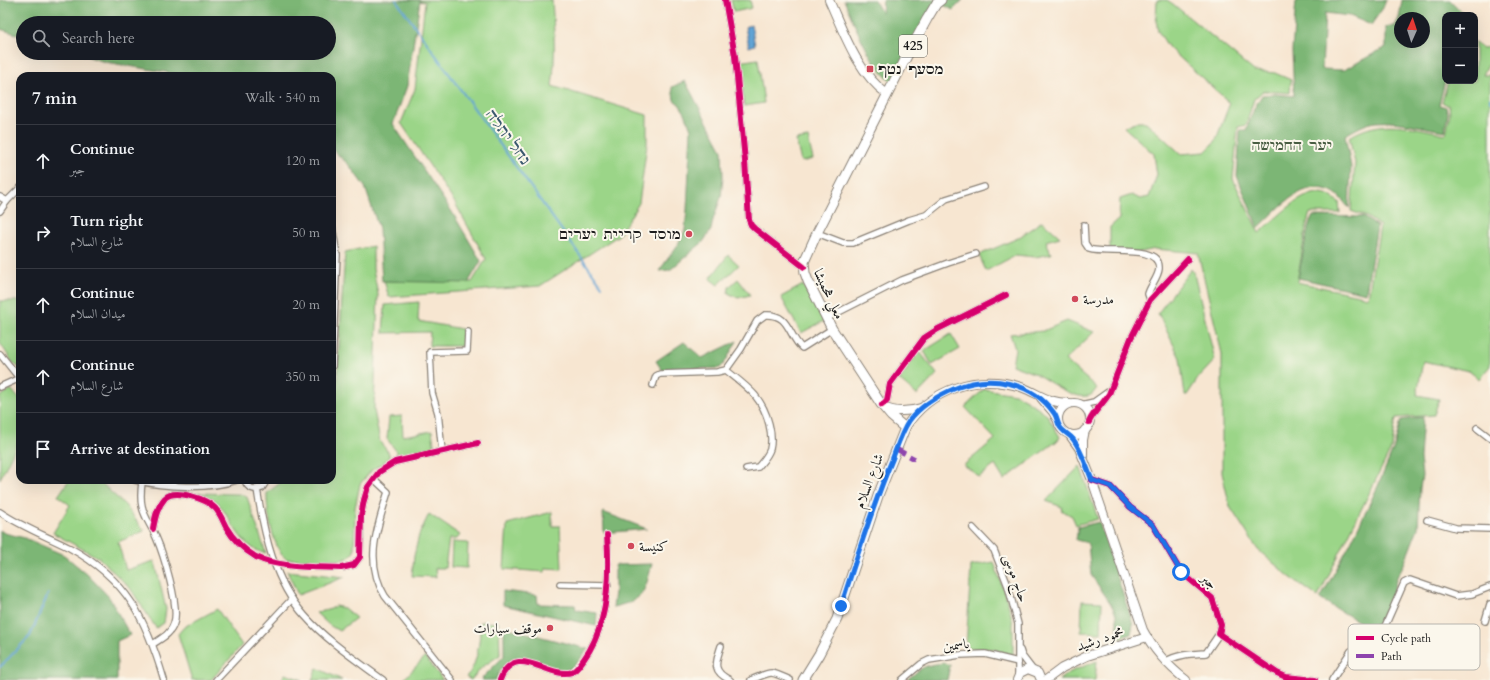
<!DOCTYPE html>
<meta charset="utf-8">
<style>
:root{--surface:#171b24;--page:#20242c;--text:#f1f3f6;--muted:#9ea1a6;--line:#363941}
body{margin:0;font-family:Cardo,Amiri,"Frank Ruhl Libre",serif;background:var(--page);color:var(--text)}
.controls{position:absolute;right:12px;top:12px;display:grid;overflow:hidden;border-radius:8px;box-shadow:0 4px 16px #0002}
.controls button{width:36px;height:36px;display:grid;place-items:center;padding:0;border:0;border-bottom:1px solid var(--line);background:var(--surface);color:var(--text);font:20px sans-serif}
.compass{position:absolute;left:1394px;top:12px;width:36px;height:36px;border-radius:50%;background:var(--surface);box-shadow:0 4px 16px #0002;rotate:3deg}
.stop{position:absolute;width:12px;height:12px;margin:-9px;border:3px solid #1a73e8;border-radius:50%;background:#fff}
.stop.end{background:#1a73e8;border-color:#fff;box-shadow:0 1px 4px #0008}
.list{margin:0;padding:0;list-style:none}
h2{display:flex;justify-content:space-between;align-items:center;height:52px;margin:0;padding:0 16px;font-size:17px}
h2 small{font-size:13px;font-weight:400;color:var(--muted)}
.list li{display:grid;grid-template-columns:26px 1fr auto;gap:12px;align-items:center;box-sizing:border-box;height:72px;padding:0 16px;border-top:1px solid var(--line)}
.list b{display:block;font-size:15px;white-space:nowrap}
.list p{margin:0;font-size:13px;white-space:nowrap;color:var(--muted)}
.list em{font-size:13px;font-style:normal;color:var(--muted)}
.icon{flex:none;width:22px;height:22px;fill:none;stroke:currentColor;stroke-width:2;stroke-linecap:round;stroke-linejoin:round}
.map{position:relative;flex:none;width:1490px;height:680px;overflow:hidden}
.search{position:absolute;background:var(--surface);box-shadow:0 4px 16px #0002;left:16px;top:16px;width:320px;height:44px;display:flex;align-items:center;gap:10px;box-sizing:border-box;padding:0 14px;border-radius:22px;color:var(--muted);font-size:15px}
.panel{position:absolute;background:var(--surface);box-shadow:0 4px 16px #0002;left:16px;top:72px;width:320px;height:412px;border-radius:12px}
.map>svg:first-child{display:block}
.green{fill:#9bd588;stroke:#5c7852}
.forest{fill:#7cb674;stroke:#4c6948;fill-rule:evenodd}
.water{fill:#60a3d4;stroke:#3e6078}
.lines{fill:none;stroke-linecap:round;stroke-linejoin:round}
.stream{stroke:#60a3d4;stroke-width:2}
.street-casing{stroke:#8a8176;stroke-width:8}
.secondary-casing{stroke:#8a8176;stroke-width:10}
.primary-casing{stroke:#8a8176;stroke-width:11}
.street{stroke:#fff;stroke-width:5.5}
.secondary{stroke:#fff;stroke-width:8}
.primary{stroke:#fff;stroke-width:9}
.quiet{stroke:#8e44ad;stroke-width:5;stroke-dasharray:10 5;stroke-linecap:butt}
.cycleway-casing{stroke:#fbf7ec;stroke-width:8}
.cycleway{stroke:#d6006c;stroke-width:6}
.route{stroke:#1a73e8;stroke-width:5}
.poi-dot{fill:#d1495b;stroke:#fbf7ec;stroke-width:1.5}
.labels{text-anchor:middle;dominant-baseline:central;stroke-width:4;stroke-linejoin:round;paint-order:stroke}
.shield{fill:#fbf7ec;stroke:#5f5e5a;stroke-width:1}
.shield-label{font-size:13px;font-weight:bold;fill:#1c1c1c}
.poi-label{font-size:14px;fill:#1c1c1c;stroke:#fbf7ec;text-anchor:start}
.park-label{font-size:14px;fill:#485d42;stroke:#fbf7ec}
.street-label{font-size:14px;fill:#1c1c1c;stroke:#fbf7ec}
.water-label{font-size:15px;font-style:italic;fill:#3b596f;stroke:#fbf7ec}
.key{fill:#fbf7ec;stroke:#b8b5ae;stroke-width:1}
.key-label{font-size:11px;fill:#1c1c1c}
</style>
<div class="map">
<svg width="1490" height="680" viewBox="0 0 1490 680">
<rect width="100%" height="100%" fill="#fbf7ec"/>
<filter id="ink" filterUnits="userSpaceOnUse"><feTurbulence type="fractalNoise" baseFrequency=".025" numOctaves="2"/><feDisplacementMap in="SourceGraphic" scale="8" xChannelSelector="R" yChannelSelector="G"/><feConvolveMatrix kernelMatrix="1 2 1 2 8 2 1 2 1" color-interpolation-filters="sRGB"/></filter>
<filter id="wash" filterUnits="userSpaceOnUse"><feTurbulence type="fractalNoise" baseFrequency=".012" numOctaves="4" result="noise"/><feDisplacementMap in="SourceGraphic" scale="16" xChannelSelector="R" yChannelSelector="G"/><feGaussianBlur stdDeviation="0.9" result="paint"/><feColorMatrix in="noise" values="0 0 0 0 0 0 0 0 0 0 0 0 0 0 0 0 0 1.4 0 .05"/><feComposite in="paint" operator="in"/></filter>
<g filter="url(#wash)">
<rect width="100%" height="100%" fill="#f7e6d1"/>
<g class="green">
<path d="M 406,0 L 552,0 C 554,29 556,57 552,86 L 647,115 L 647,144 L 639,203 L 619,235 L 540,286 L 389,297 L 384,281 L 472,282 L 486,259 L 455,203 L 401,123 L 415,89 L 425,2 Z"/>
<polygon points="731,0 750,0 752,8 734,12"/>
<path d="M 1157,0 L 1167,0 L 1173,4 L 1254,71 L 1275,73 L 1291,80 L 1290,93 L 1263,91 L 1254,99 L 1246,125 L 1238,127 L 1233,179 L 1259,233 C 1275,220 1304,187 1326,194 C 1330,195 1335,200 1339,202 L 1340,213 L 1310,213 L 1307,223 L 1297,282 L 1368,297 L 1380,226 L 1367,217 L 1351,211 L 1355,163 L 1349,137 C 1383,117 1410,127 1446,134 L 1450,113 L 1449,106 L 1442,102 L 1448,81 L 1475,81 L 1475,42 L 1483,48 L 1490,47 L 1490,60 L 1483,75 L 1490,75 L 1490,366 L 1479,379 L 1469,371 L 1423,361 L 1417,395 L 1439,399 L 1434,415 L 1396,418 L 1392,447 L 1318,597 L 1290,577 L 1258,550 L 1230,507 L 1222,473 L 1222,354 L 1198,253 L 1155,249 L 1137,253 L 1110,253 L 1110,227 L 1119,219 L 1120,199 L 1132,195 L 1140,199 L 1149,197 L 1157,175 L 1154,154 L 1124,127 L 1135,122 L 1146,122 L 1181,154 L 1205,152 L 1215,142 L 1230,103 L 1169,48 L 1158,31 L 1156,20 Z"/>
<polygon points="758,59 764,103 744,106 738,62"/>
<polygon points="808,138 813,159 801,162 796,140"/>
<polygon points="1042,221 1060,237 1046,241 1051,254 1035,257 1016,255 986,271 979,255 1018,238"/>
<path d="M 373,246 L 373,269 L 378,294 L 374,410 L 380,442 L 389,453 L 389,459 L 372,470 L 360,484 L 355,508 L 354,552 L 348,558 L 337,561 L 287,559 C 284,557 281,555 280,552 C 272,539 266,508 267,493 L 284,480 L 332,480 L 332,416 L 335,410 L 345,252 Z"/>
<polygon points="728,255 739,265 718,285 710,279"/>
<polygon points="1191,269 1194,274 1215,360 1199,377 1187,395 1185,395 1180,358 1158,313"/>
<polygon points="738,279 750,295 738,298 728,293 729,287"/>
<polygon points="803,285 824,321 801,333 781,297"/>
<polygon points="0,301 20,301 20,368 13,363 0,343"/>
<polygon points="419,302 418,321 462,329 464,346 429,346 430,332 383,333 385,305"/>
<path d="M 1067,321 L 1094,332 L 1065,360 L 1097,388 C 1095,390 1094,393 1091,395 C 1076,402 1049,381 1036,374 C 1028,371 1020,368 1012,365 L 1015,349 L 1010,334 L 1043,331 Z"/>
<polygon points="951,334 960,349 932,365 924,351"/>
<polygon points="919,351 937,374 917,395 899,380"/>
<polygon points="11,389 20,400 20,438 0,479 0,397"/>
<polygon points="984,389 1015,394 1028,401 1047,415 1060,437 1057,441 1004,480 995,465 979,477 964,465 995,439 965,407"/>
<polygon points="402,416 403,436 432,431 435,450 397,457 397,452 387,439 389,417"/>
<polygon points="1080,466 1098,519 1076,525 1072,516 1061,510 1062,507 1046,501"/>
<polygon points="69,480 98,480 125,505 144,531 118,542 126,570 154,561 156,566 166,609 164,623 156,628 130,588 99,558 53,533 70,505 58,496"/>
<path d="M 198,493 L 240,494 L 247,497 L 266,553 C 240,549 233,520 218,503 C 213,498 204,496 198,493 Z"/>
<polygon points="552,512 552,526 560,526 562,569 545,568 545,572 504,569 507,524"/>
<polygon points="429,514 460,535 457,539 449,539 445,568 435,568 436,577 412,576 414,556 419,535"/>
<polygon points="452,542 468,543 467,568 451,567"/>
<polygon points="994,562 1010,610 1013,624 1013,655 993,649 966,648 971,566"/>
<polygon points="287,571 345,577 298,595"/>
<polygon points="1082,601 1102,602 1101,633 1081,632"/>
<polygon points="335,606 344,608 356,618 339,631 329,625 316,613 331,609"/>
<polygon points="217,609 242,645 211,680 192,680 178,634 184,627"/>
<path d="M 481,622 L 499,623 L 500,655 L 482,667 L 471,680 L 466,677 C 479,664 479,640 481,622 Z"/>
<polygon points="425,657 443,680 403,680"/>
<polygon points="1097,661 1095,680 1059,680 1068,673"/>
<polygon points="317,668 342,680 312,680"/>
<polygon points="285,674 303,680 281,680"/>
</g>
<g class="forest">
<polygon points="0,0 420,0 407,86 393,124 452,212 481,261 468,283 382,281 379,229 365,187 349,165 332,149 332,76 189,76 105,62 77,53 329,53 329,23 23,23 23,36 0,29"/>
<path d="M 844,0 L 874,0 L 882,13 L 883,0 L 963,0 L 953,10 L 938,2 L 896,83 C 875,77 853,21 844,0 Z"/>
<path d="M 1296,0 L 1386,0 L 1383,8 L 1371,25 L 1350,16 L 1325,13 L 1322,69 L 1344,70 L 1386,47 L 1386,27 L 1395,26 L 1399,18 L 1402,0 L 1450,0 L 1462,12 L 1461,15 L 1445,15 L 1445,81 L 1439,105 L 1446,107 L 1448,113 L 1445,131 C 1423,128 1399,120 1377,122 C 1365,123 1355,130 1345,135 L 1351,167 L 1349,208 C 1343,201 1337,192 1328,190 C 1300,180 1276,212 1258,228 L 1237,176 L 1240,130 L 1246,130 L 1254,109 L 1262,95 L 1274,94 L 1294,96 L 1292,51 ZM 1400,18 L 1424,18 L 1424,42 L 1400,42 Z"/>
<polygon points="685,81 722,150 723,177 721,197 713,220 711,230 703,242 670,270 659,271 677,246 685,230 687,210 691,129 685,113 679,104 674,100 672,87"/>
<polygon points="1313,216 1363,217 1377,226 1366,293 1298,278 1309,224"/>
<polygon points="737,341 724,364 720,368 662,370 656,361 684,342 702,358"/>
<polygon points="1423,417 1420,458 1422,476 1420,488 1418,528 1404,564 1397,577 1391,598 1375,631 1320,599 1351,542 1378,486 1394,447 1401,420"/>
<polygon points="603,512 647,529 604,533"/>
<polygon points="1099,522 1133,624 1131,634 1119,638 1116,614 1111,604 1091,575 1088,543 1076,540 1078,527"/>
<polygon points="0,530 4,533 25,538 64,555 87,574 109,597 130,635 117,641 117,680 0,680"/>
<path d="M 652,564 C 644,594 644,600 613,607 L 615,592 L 615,565 Z"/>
<polygon points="503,591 537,595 538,604 575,605 576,610 597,613 596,626 503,605"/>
<path d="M 504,627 L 588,649 C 582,655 575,669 566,670 C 547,674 530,647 510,661 C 503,666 499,671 496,680 L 482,680 L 483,677 L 504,656 Z"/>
<path d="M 944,663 L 950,665 L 947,680 L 907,680 C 922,667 924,665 944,663 Z"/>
</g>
<polygon class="water" points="751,25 755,45 749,47 745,27"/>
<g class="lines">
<g class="stream">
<polyline points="396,0 602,286"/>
<polyline points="1490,98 1490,101"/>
<polyline points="0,667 30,636 48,594"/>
</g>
</g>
</g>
<g filter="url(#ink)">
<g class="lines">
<g class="street-casing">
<g id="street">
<polyline points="725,0 735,56 745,161 749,220 751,225 755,229 804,267"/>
<polyline points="0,197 7,201"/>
<polyline points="0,211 7,201 20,188"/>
<path d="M 1084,225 L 1085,243 L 1089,249 C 1106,255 1161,243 1159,269 C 1158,278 1150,286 1148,294 L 1150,300"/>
<polyline points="332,226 337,255 332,366"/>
<polyline points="817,233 843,243 853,243 909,220 926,215 946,199 984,187"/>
<polyline points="827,318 902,280 948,263 976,254"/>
<polyline points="0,354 20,379"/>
<path d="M 726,370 C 747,387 762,396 769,424 C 771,432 772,441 770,449 C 768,456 762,462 758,467 L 746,469"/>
<path d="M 653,385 L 656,376 L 660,374 L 717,372 L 726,370 L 741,349 L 757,321 L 765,315 C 790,313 788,336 802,348 L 832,329"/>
<polyline points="0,387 20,378"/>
<polyline points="882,405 887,400 890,384 924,338 938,329 1006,295"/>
<polyline points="1081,405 1094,402 1108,392"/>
<path d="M 1089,422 C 1094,411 1103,404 1109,394 L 1131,338 L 1150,300 L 1188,259"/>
<polyline points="1477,428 1490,438"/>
<polyline points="442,451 438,413 432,393 430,352 467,351 468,332"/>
<path d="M 374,479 L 388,492 C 377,528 364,562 385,596 L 452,680"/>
<path d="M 135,480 C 164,487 208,490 237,480"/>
<path d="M 245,480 C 247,488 254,491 262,488 L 267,480"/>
<polyline points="1092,480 1110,486 1130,507 1153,525 1181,572 1212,598 1221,625 1219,634 1277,673 1286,677 1315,680"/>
<path d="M 142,482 C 141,490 140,498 142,506 C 144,517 152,527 156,537 C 163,553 180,607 174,623 C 171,634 162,638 153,644"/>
<path d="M 257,489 C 264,534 274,582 305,616 C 327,641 356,660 383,680"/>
<path d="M 0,512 C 22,527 46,536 70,548 C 128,580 146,619 164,680"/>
<polyline points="1427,520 1456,528 1490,529"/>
<polyline points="973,528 994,550 1008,586 1018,624 1018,675"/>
<path d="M 153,529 C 155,518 157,507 165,498 C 175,488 206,499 215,508 C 220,513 223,521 226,527 C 233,539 244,550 256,557 C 278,568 316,567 341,568 L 354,565 L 360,557 L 361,516 L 364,500 L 368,487 L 379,472 L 395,462 L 478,443"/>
<polyline points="560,584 608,585"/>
<polyline points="1485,621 1490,604"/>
<path d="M 721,646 C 716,662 711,671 730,680"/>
<polyline points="1020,650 1022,656 1032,669"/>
<path d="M 1165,662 C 1178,654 1192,654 1206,653 L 1219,634"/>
<polyline points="216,680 292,599"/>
<path d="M 500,680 C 515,640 549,680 572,672 C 577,670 581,663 584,659 C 609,625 610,575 607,535"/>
<path d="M 751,680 C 773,671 768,670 790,680"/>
<polyline points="902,680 921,664 929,660 960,655 985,654 1018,662"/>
<polyline points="1332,680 1351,651 1360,654 1374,651 1404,583 1410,580 1456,596 1472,594 1490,587"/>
</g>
</g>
<g class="secondary-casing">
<g id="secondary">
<path d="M 829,0 C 844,33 857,72 887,94"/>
<polyline points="1041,398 1053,412 1057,419"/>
<circle cx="1074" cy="419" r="16"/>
<path d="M 883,407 C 896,413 908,412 921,408"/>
<path d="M 905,428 C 930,389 977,373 1021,387 C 1040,394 1047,403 1069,403"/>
<path d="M 1069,434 L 1079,448 L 1092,480 L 1143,630 C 1154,651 1168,666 1186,680"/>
<polyline points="1083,454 1083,440 1085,430"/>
<polyline points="1017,680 1020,673 1028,669 1038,673 1041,680"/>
<polyline points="1046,680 1062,668 1087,656 1147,637"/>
</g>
</g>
<g class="primary-casing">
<polyline id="primary" points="803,680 819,654 837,619 879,493 905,428 891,416 881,404 832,329 808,281 805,273 804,262 817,233 908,54 927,19 936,4 941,0"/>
</g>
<use href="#street" class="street"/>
<use href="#secondary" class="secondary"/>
<use href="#primary" class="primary"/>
<polyline class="quiet" points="896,449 915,459"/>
<g class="cycleway-casing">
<g id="cycleway">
<polyline points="725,0 735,56 745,161 749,220 751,225 755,229 804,267"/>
<polyline points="882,405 887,400 890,384 924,338 938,329 1006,295"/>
<path d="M 1089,422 C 1094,411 1103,404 1109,394 L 1131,338 L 1150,300 L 1188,259"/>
<polyline points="1092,480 1110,486 1130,507 1153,525 1181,572 1212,598 1221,625 1219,634 1277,673 1286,677 1315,680"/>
<path d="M 153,529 C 155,518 157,507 165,498 C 175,488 206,499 215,508 C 220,513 223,521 226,527 C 233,539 244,550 256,557 C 278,568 316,567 341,568 L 354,565 L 360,557 L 361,516 L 364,500 L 368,487 L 379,472 L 395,462 L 478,443"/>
<path d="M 500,680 C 515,640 549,680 572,672 C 577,670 581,663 584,659 C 609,625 610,575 607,535"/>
</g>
</g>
<use href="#cycleway" class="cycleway"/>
</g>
</g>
<g class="lines" filter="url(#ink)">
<path class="route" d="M 841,606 C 857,557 872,507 892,460 C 897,447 901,433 909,421 C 920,406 939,395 956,388 C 990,374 1032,382 1054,413 C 1057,417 1057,422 1060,427 C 1063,432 1069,434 1073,439 C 1082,451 1086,466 1092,480 L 1110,486 L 1130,507 L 1153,525 L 1181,572"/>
</g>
<g class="poi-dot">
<rect x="866" y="65" width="8" height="8" rx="2"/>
<circle cx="689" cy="234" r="4"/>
<circle cx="1075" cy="299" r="4"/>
<circle cx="631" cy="546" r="4"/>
<circle cx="550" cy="628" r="4"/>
</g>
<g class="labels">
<rect class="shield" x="899" y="35" width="28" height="22" rx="3"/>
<g class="shield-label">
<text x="913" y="46">425</text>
</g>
<g class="poi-label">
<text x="878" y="69">מסעף נטף</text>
<text x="681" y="234" text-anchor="end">מוסד קריית יערים</text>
<text x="1083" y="299">مدرسة</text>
<text x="639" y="546">كنيسة</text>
<text x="542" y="628" text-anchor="end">موقف سيارات</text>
</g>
<g class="park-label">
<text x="1292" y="145">יער החמישה</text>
</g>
<g class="street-label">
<text transform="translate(829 294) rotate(65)">معلي هحميشا</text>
<text transform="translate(869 481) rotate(-69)">شارع السلام</text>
<text transform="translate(1016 578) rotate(71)">حاج موسى</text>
<text transform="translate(1209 581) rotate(41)">جبر</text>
<text transform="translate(1100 639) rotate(-19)">محمود رشيد</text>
<text transform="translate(956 645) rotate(-7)">ياسمين</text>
</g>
<g class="water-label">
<text transform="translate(508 137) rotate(54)">נחל יתלה</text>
</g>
</g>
<rect x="1348" y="624" width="132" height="46" rx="6" class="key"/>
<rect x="1356" y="636" width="18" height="4" fill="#d6006c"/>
<rect x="1356" y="654" width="18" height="4" fill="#8e44ad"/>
<g class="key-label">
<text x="1381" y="642">Cycle path</text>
<text x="1381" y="660">Path</text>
</g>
</svg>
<div class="controls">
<button>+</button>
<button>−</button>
</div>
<svg class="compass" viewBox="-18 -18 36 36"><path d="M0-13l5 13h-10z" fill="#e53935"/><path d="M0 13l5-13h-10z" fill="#9ea1a6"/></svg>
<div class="stop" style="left:1181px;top:572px"></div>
<div class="stop end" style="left:841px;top:606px"></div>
<div class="search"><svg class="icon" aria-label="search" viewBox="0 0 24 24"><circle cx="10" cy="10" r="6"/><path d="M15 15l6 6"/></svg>Search here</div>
<section class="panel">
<h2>7 min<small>Walk · 540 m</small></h2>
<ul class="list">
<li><svg class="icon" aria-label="ahead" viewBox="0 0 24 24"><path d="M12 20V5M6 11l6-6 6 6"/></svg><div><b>Continue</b><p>جبر</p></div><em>120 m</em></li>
<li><svg class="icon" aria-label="right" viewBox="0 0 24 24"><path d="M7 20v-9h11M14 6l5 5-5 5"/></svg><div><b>Turn right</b><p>شارع السلام</p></div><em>50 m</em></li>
<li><svg class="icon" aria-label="ahead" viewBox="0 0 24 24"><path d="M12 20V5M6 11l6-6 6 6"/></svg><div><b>Continue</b><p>ميدان السلام</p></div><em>20 m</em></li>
<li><svg class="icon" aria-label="ahead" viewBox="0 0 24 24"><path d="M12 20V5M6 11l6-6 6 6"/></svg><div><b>Continue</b><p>شارع السلام</p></div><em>350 m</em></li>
<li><svg class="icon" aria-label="arrive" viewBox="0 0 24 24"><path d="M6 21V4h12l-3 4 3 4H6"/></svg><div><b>Arrive at destination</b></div></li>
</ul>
</section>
</div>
